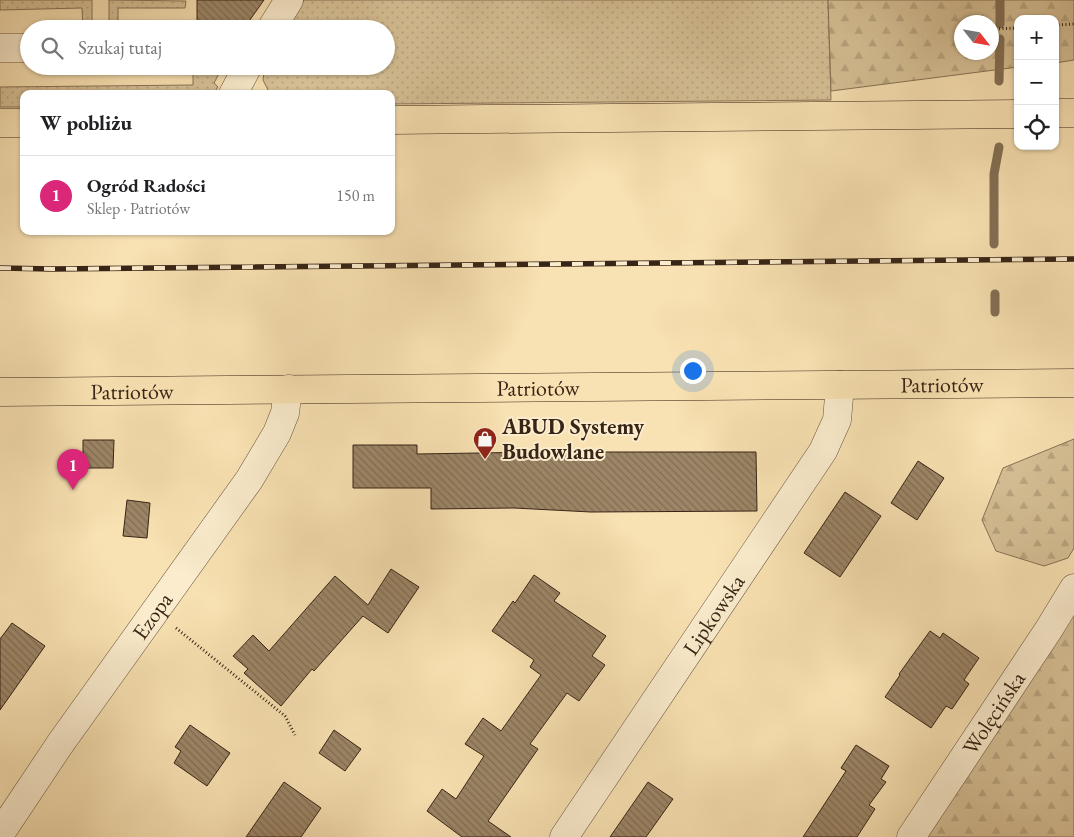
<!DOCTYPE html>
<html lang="pl">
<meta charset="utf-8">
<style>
:root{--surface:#fff;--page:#f6f6f6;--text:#202124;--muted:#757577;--line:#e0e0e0;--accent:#db2777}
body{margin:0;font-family:"EB Garamond",serif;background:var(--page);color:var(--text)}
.controls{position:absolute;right:15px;top:15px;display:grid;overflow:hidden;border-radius:10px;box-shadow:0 1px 4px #0004}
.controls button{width:45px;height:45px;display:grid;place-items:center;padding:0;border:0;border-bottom:1px solid var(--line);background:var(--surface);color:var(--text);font:25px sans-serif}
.compass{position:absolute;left:954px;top:15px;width:45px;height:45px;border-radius:50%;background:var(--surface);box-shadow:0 1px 4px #0004;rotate:121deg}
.you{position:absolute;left:692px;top:370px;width:18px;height:18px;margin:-12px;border:4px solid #fff;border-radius:50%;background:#1a73e8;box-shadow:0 0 0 8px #1a73e833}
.badge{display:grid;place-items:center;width:32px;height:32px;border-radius:50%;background:var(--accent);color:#fff;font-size:16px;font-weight:700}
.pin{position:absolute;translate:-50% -41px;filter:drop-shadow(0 1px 2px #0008)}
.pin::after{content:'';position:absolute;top:26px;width:18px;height:15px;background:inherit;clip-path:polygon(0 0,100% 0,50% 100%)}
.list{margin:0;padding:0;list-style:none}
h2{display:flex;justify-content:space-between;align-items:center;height:65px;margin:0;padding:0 20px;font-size:21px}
h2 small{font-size:16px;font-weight:400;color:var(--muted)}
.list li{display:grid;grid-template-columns:32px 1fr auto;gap:15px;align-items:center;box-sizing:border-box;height:80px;padding:0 20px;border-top:1px solid var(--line)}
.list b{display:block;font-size:19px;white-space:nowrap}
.list p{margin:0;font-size:16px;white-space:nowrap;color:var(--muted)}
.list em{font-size:16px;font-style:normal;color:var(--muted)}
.icon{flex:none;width:28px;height:28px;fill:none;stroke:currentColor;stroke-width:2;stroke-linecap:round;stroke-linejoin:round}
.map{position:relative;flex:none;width:1074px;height:837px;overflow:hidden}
.search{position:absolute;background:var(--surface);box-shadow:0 1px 4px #0004;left:20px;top:20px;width:375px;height:55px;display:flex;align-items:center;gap:12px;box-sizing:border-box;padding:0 18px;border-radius:28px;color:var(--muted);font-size:19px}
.panel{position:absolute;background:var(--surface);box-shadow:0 1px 4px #0004;left:20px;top:90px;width:375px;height:145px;border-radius:10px}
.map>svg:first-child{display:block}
.green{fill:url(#green-dots);stroke:#887256}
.forest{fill:url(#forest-firs);stroke:#887256;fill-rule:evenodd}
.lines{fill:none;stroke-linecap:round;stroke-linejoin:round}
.stream{stroke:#846f54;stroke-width:9}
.building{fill:url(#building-back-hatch);stroke:#382416}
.minor-casing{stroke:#68533d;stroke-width:29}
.major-casing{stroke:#382416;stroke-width:29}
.path{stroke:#382416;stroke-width:3;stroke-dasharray:1 2.5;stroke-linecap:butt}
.minor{stroke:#faeccd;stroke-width:28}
.major{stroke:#f8e1b2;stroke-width:28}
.rail-casing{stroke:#382416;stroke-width:5.5}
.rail{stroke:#faeccd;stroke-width:4;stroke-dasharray:11;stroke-linecap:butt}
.labels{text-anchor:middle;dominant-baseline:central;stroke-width:4;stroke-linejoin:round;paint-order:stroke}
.street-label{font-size:22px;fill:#382416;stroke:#faeccd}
.poi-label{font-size:22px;font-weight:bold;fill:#382416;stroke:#faeccd;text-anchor:start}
</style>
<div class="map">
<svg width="1074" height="837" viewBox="0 0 1074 837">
<defs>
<pattern id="green-dots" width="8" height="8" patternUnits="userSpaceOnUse" patternTransform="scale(1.25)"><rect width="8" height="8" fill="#d7c197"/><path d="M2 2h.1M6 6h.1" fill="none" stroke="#b9a681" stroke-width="1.8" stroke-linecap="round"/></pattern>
<pattern id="forest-firs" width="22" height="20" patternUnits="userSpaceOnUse" patternTransform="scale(1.25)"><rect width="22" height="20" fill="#d7c197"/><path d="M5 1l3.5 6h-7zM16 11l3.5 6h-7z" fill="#b9a681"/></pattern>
<pattern id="building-back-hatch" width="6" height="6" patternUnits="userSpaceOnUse" patternTransform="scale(1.25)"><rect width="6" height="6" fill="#9c8667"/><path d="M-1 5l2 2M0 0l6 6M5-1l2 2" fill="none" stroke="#806d54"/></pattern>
</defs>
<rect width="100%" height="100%" fill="#f8e1b2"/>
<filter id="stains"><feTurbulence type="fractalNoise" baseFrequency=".004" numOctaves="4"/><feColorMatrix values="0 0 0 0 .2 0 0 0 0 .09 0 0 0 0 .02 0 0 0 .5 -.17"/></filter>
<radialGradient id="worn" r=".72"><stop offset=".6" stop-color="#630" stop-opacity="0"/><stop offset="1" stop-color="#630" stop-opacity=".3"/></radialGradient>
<g class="green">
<polygon points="0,0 92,0 92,29 83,29 82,8 0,10"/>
<polygon points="109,0 186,1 185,8 118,8 118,29 109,29"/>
<polygon points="304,0 828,0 831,100 391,104 391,94 270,94 263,80 265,66 386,66 386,29 286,29"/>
<polygon points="193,66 223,66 214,83 218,87 213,94 24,94 24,107 0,107 0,87 193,85"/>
</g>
<g class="forest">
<path d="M 828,0 L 1074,0 L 1074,60 L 1055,63 L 1055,19 L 1018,19 L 1018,67 L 831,91 ZM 962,22 L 992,22 L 992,52 L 962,52 Z"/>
<polygon points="1074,439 1074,548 1068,558 1044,566 996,551 982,520 1003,468"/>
<polygon points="1074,603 1074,837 923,837"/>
</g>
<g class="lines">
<g class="stream">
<polyline points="1000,24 1000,0"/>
<polyline points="999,81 1000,39"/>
<polyline points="994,244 994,174 999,147"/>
<polyline points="995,294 995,312"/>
</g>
</g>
<g class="building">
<polygon points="197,0 264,0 247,24 240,29 197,29"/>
<polygon points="83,440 114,440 113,468 83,468"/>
<polygon points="353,445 417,445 417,454 541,452 756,452 757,511 591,512 514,508 431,509 431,488 353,488"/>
<polygon points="918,461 944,478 917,520 891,503"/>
<polygon points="845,492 881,516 840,577 804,553"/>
<polygon points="127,500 150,503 147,538 123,536"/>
<polygon points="391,569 419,587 388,633 363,616 314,671 312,669 281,706 244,673 248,669 233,656 253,635 269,651 335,576 368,605"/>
<polygon points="534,575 560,593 554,601 606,636 592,656 605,665 579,701 567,693 530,744 538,749 488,821 511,837 462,837 427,811 442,789 456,799 484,756 465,744 483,718 501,731 541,675 530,667 534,660 492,631 513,601 515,603"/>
<polygon points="12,623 45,646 0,710 0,639"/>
<polygon points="930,631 940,638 943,633 979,658 964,680 969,684 952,709 946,706 931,728 885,697 900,675 899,674"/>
<polygon points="190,725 230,753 207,786 174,763 181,751 175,747"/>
<polygon points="334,730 361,749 345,771 319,753"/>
<polygon points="856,745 889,766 881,779 886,782 869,805 875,809 857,837 803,837 846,771 841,768"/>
<polygon points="284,782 321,808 301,837 246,837"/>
<polygon points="648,782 673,799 646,837 610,837"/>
</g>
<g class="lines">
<g class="minor-casing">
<g id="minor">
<polyline points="271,29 289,0"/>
<polyline points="0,48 29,48"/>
<polyline points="233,94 248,66"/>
<path id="s1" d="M 0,834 L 60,744 L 249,480 L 277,433 L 285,413 L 288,389"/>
<path id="s2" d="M 564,837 L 823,451 L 837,420 L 840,385"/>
<path id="s3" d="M 911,837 L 1049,629 L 1074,588"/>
</g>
</g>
<g class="major-casing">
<g id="major">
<polyline points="1055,113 1074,113"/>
<polyline points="391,120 1018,114"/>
<polyline points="0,123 24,123"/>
<path id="s4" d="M 0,392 L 1074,383"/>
</g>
</g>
<g class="path">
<polyline points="1055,25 1074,24"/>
<polyline points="992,29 1018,28"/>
<polyline points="176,628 285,716 295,735"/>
</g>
<use href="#minor" class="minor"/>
<use href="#major" class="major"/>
<g class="rail-casing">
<polyline id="rail" points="0,268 52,269 1074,259"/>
</g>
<use href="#rail" class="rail"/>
</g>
<defs>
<g id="shop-pin" transform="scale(1.25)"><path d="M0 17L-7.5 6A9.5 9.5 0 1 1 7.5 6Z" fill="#8f2418" stroke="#faeccd"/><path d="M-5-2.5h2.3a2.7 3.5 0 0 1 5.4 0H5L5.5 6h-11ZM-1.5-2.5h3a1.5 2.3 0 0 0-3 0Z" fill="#fff"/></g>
</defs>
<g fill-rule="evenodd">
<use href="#shop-pin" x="485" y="439"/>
</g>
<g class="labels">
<g class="street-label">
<text stroke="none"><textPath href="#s4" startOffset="942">Patriotów</textPath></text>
<text stroke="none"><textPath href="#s4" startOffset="538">Patriotów</textPath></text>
<text stroke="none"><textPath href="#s4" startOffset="132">Patriotów</textPath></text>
<text stroke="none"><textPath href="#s2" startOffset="268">Lipkowska</textPath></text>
<text stroke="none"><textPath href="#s1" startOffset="266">Ezopa</textPath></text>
<text stroke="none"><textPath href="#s3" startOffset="149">Wolęcińska</textPath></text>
</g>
<g class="poi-label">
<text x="502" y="426">ABUD Systemy<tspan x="502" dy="25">Budowlane</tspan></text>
</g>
</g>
<rect width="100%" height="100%" filter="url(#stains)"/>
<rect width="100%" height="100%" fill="url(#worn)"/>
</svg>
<div class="controls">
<button>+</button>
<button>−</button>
<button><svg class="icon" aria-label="locate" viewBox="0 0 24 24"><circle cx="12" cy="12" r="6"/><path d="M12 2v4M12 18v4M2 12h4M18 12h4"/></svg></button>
</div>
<svg class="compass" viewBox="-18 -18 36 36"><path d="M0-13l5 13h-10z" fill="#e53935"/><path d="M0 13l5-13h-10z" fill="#757577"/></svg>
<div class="you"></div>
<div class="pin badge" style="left:73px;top:490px">1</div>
<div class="search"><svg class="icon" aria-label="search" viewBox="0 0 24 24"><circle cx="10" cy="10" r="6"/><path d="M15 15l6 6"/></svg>Szukaj tutaj</div>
<section class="panel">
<h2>W pobliżu<small></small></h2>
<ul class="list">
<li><span class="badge">1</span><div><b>Ogród Radości</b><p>Sklep · Patriotów</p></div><em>150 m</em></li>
</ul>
</section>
</div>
